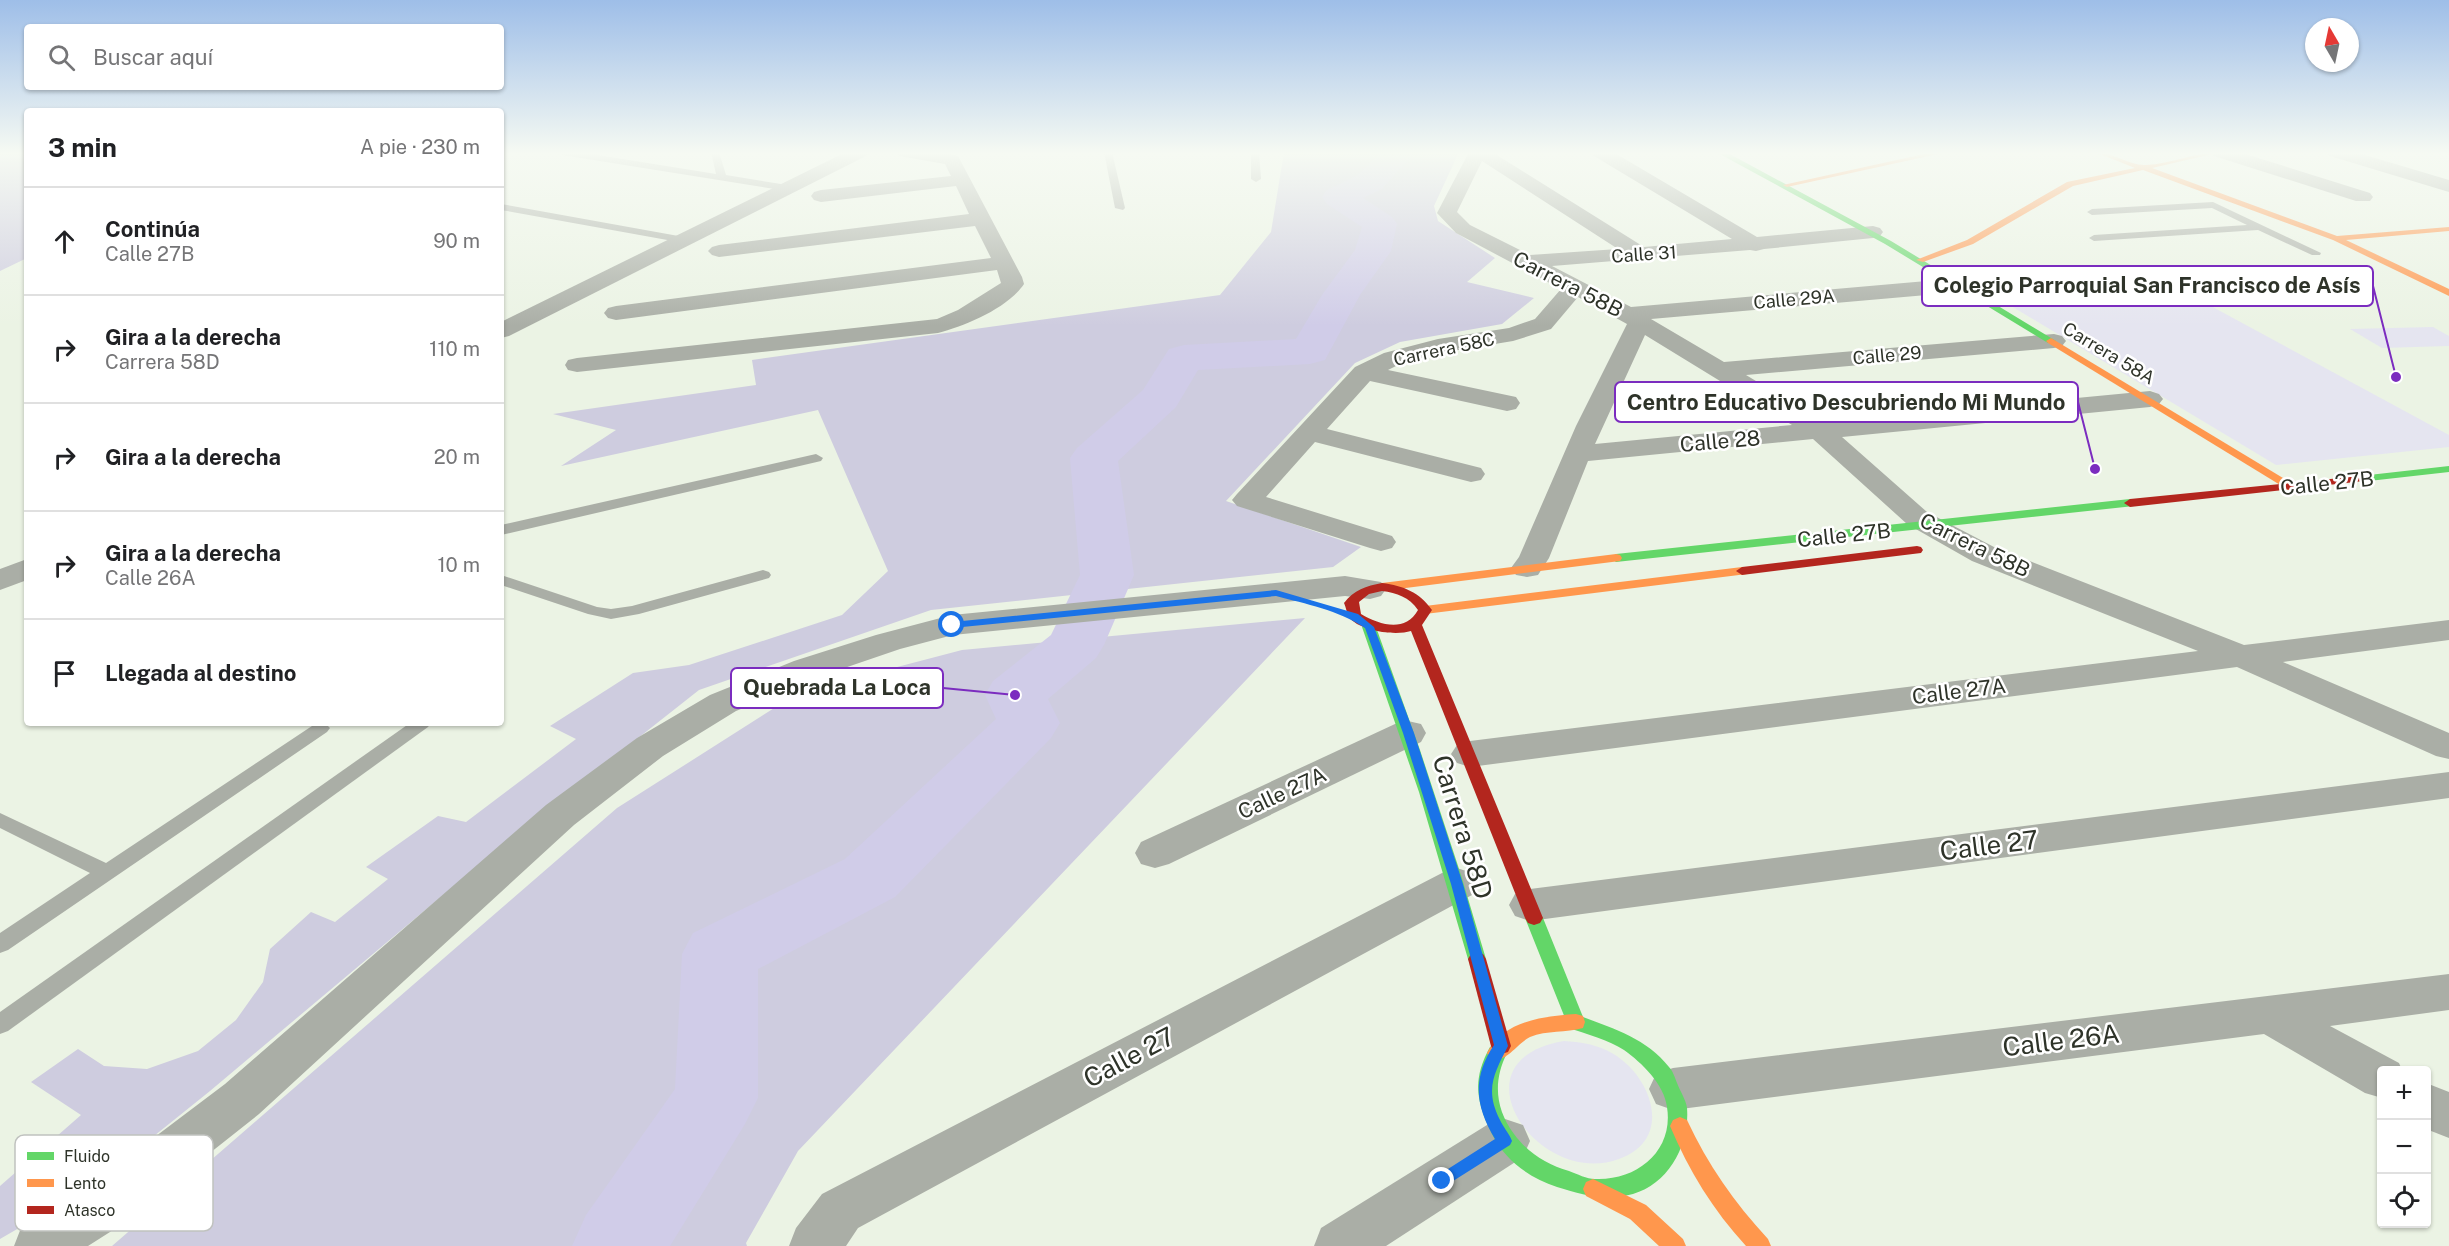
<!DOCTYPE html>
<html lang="es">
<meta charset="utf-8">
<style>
:root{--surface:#fff;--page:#f6f6f6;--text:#202124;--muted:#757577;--line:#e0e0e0}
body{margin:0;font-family:"Public Sans",sans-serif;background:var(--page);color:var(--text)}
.controls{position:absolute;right:18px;bottom:18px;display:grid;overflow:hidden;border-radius:6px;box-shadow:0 2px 4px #0004}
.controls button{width:54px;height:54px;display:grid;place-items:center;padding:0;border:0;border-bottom:2px solid var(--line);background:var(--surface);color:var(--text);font:30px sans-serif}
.compass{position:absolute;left:2305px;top:18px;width:54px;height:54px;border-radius:50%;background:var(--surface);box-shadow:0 2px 4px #0004;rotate:351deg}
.stop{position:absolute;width:18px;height:18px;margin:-14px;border:4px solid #1a73e8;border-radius:50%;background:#fff}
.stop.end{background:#1a73e8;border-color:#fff;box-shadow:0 2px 6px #0008}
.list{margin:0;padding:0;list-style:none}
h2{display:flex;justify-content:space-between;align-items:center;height:78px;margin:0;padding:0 24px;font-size:26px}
h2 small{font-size:20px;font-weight:400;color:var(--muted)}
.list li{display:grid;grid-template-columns:39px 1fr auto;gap:18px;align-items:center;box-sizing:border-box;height:108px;padding:0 24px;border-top:2px solid var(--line)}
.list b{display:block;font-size:22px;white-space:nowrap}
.list p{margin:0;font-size:20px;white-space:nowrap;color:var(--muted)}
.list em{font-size:20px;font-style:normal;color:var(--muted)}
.icon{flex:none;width:33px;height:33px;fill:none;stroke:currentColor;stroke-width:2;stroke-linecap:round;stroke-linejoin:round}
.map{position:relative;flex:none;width:2449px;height:1246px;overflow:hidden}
.search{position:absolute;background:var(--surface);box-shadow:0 2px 4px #0004;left:24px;top:24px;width:480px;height:66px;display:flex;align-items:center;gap:15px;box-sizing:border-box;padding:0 21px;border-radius:6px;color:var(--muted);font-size:22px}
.panel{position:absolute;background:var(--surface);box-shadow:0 2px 4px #0004;left:24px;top:108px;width:480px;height:618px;border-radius:6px}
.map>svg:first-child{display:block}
.green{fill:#e5e5f0}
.forest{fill:#ceccdf}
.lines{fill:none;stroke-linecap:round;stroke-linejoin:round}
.stream{stroke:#d0cce8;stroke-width:5}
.river{fill:#d0cce8;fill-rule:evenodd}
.lane{fill:#aaaea6;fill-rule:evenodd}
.street{fill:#aaaea6;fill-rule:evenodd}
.fast{fill:#63d668;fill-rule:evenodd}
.slow{fill:#ff974d;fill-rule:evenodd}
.jam{fill:#b3261e;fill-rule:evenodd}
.route{fill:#1a73e8}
.labels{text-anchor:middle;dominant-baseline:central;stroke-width:5;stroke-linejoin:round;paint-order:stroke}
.far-street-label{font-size:18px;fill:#2e3329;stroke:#fff}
.street-label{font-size:21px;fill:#2e3329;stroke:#fff}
.near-street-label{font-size:26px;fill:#2e3329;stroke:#fff}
.key{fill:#fff;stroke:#c0c2bf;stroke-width:1.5}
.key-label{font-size:16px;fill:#2e3329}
.leader{fill:none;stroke:#7b2cbf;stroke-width:2}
.callout-dot{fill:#7b2cbf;stroke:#fff;stroke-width:2}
.callout{fill:#fff;stroke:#7b2cbf;stroke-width:2}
.callout-label{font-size:22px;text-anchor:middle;font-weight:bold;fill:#2e3329}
</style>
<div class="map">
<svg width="2449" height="1246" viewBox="0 0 2449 1246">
<rect width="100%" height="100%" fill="#ebf3e4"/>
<g class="green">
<polygon points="2150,273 2449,435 2449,447 2276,465 1976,285"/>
<polygon points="2433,327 2449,336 2449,346 2382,348 2350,329"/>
<path d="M 1564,1041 C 1580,1042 1594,1044 1608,1051 C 1651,1072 1676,1139 1619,1159 C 1538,1189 1449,1060 1564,1041 Z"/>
</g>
<g class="forest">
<polygon points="0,152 27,152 27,258 0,271"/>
<polygon points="1284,152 1459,152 1434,206 1438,221 1495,258 1467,282 1534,298 1502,324 1400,342 1355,363 1226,501 1361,547 1333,567 931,610 699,690 505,843 210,1091 93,1185 0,1239 0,1186 81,1115 31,1082 78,1049 104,1066 147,1069 198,1051 236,1020 263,982 270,949 311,912 335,922 388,879 366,867 438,816 466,822 576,739 550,726 633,673 689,665 842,615 888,571 818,410 561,466 616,430 553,414 756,385 752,360 1220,295 1271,232"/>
<polygon points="1305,618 798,1151 746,1243 747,1246 112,1246 617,808 798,693 962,650"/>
</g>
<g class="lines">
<polyline class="stream" points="0,158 27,156"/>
<polygon class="river" points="1379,152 1409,152 1411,157 1382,189 1363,198 1392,217 1397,224 1391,251 1360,295 1325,360 1310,364 1198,370 1176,407 1118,461 1134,575 1104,645 1096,658 1048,699 1060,723 1051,738 895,897 758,969 758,1098 745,1124 670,1246 572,1246 586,1215 675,1089 682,954 693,933 845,859 996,719 985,695 993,681 1051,635 1080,575 1070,458 1077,448 1143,390 1169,349 1184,345 1296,339 1322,295 1355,250 1362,227 1327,204 1322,197 1327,190 1358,175 1379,155"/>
<g class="lane">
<polygon points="558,152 579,152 716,174 711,152 719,152 726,175 787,185 792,188 787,191 562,155"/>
<polygon points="1104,152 1112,152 1125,208 1123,210 1115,208"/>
<polygon points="1251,152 1259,152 1261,179 1256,182 1251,179"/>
<polygon points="2213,202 2321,253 2320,255 2312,255 2258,230 2094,241 2089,238 2094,235 2247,225 2212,208 2092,215 2087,212 2092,209"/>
<polygon points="501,204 684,237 689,240 684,243 501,210"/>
<polygon points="816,454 823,458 821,461 501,535 501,525"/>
<polygon points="763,570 769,572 771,575 769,578 639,614 611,619 588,614 501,585 501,575 597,607 611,609 632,606"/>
<polygon points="325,723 330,728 327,732 8,950 0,953 0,933 90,873 0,828 0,813 106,863 315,724"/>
<polygon points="410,723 431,723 428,727 8,1031 0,1034 0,1012"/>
</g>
<g class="street">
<polygon points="846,152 869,152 866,156 509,336 501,338 501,322"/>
<path d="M 896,152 L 937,152 L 958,156 L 1022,277 L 1024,284 C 1008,308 965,326 938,333 L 577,372 L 568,370 L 565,365 L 568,360 L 577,358 L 937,319 L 958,310 L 1001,283 L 997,270 L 616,320 L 608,318 L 604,313 L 608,308 L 616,306 L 991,258 L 975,226 L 719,257 L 712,255 L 708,251 L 712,247 L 719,245 L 969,214 L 956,186 L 821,202 L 814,200 L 811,196 L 814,192 L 821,190 L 951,176 L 945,164 L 899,156 Z"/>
<path d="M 1469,152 L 1492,152 L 1644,247 L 1732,239 L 1594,156 L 1591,152 L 1613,152 L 1757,237 L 1873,226 L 1880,228 L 1883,232 L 1880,236 L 1873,238 L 1764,249 L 1756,251 L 1750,250 L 1552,266 L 1631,307 L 1961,278 L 1969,280 L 1972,285 L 1969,290 L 1961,292 L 1651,319 L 1724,362 L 2054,334 L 2062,336 L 2066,341 L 2062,346 L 2054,348 L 1746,375 L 1824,422 L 2150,391 L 2159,394 L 2163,399 L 2159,404 L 2150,407 L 1842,437 L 1927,512 L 1994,547 L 2244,645 L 2449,620 L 2449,640 L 2283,662 L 2449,733 L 2449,759 L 2436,756 L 2237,667 L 1470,767 L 1457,763 L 1451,754 L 1457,745 L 1470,741 L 2198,651 L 1972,561 L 1907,524 L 1813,439 L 1588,461 L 1549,558 L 1538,575 L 1527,577 L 1516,575 L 1511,568 L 1519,557 L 1576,426 L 1627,324 L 1578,297 L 1551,329 L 1513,341 L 1440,353 L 1402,363 L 1388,370 L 1516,397 L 1520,403 L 1516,409 L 1507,411 L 1370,381 L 1327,429 L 1481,468 L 1485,474 L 1481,480 L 1471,482 L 1315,442 L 1266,497 L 1392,536 L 1396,542 L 1392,548 L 1381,551 L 1370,548 L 1237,506 L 1232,500 L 1237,494 L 1355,367 L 1384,353 L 1438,339 L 1509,328 L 1535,319 L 1561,289 L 1456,233 L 1437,213 ZM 1482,161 L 1618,249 L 1530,255 L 1470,225 L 1457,212 ZM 1645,335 L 1792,425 L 1595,444 Z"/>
<polygon points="2211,152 2239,152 2370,193 2373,197 2370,201 2356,201 2214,156"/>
<polygon points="2327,152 2355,152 2449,180 2449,192 2330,156"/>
<polygon points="27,559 27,580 0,590 0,569"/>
<polygon points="1345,576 1381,582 1386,589 1381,596 1370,599 1345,596 953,635 900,649 818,677 736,711 663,756 574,825 259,1114 110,1232 88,1246 14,1246 21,1228 74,1198 225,1084 546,805 637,738 710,695 794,661 876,635 952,615"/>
<polygon points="1408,721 1421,724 1426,733 1421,742 1169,864 1155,868 1141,864 1135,853 1141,842 1395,724"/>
<polygon points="2449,772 2449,798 1530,921 1515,916 1509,905 1515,894 1530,889"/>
<polygon points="1457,868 1472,873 1478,884 1472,895 858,1228 846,1246 789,1246 796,1228 822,1194 1442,873"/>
<polygon points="2449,974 2449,1010 2330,1026 2399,1063 2402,1070 2382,1070 2382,1098 2365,1093 2264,1034 1673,1110 1656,1104 1649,1089 1656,1074 1673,1068"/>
<polygon points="2426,1083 2449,1092 2449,1138 2426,1129"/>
<polygon points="1505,1119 1523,1125 1530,1141 1523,1157 1386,1246 1314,1246 1321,1228 1487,1125"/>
</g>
<g class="fast">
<polygon points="1716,152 1726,152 1891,241 2056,341 2048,343 1885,244"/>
<polygon points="2449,466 2449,472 2360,482 2354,479 2360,476"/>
<polygon points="2130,499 2134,500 2136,503 2134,506 1616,562 1610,558 1616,554"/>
<polygon points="1369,623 1376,627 1420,750 1461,875 1486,959 1483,964 1477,966 1471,964 1468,959 1419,792 1362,627"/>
<path d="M 1534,911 L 1540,913 L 1543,918 L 1583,1017 C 1615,1029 1647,1039 1669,1067 C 1673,1071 1675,1078 1677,1083 C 1680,1091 1686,1100 1687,1108 C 1690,1144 1669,1184 1633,1194 C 1604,1202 1584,1195 1557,1187 C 1529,1178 1505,1160 1492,1134 C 1476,1101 1472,1080 1490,1047 L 1497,1045 L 1504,1047 L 1507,1053 C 1493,1081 1495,1108 1514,1134 C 1528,1153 1547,1165 1569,1171 C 1577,1174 1587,1179 1595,1179 C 1637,1181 1674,1151 1667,1107 C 1664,1084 1642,1063 1624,1050 C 1609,1040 1586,1034 1569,1028 L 1525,918 L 1528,913 Z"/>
</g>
<g class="slow">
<polygon points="1933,152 1947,152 1787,187 1783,185"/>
<path d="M 2095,152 C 2113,152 2130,166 2146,165 C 2171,164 2195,152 2221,152 L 2152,168 L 2337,236 L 2449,227 L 2449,231 L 2346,240 L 2449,289 L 2449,296 L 2333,240 L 2143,170 L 2073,186 L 1973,244 L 1923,262 L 1916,260 L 1967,240 L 2067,182 L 2135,168 Z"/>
<polygon points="2051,338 2303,490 2305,492 2299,496 2295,494 2048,343 2046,341"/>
<polygon points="1616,554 1620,555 1622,558 1620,561 1382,591 1375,587 1382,583"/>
<polygon points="1742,567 1747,568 1748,571 1747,574 1425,614 1418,610 1425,606"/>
<path d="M 1576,1014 L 1583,1016 L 1585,1022 L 1583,1028 C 1566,1033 1547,1030 1530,1037 C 1516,1044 1506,1064 1490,1059 L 1487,1053 C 1503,1021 1544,1016 1576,1014 Z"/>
<path d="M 1680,1117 L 1687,1120 C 1708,1165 1734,1202 1768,1239 L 1771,1246 L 1746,1246 C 1713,1210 1689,1171 1670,1126 L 1673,1120 Z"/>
<polygon points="1593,1179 1646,1205 1683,1239 1686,1246 1659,1246 1630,1219 1586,1196 1583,1189 1586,1182"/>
</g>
<g class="jam">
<polygon points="2360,476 2364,477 2366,479 2364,481 2130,507 2124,503 2130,499"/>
<polygon points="1917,546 1921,547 1923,550 1921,553 1742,575 1736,571 1742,567"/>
<path d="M 1382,583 C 1404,586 1419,592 1432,610 L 1422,625 L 1543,918 L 1540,923 L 1534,925 L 1528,923 L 1525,918 L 1411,631 C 1395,636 1359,631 1349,617 C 1347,614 1346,607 1344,603 C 1354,590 1366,586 1382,583 ZM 1382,591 C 1397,593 1409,597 1418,610 C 1405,633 1380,625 1361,614 L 1359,602 L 1369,594 Z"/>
<polygon points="1477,952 1483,954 1486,959 1511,1046 1508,1052 1501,1054 1494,1052 1491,1046 1468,959 1471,954"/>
</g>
</g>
<linearGradient id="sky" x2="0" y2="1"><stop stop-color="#9ebee8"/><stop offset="0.47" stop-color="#f6faf3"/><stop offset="1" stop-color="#f6faf3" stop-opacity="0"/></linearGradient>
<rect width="2449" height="326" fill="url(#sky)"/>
<path class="route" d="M 1276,590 L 1358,614 L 1374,627 L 1414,733 L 1463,884 L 1508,1046 C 1495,1072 1484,1089 1500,1120 C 1503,1127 1509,1133 1512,1141 L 1510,1145 L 1442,1188 L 1437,1186 L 1435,1181 L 1437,1176 L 1495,1139 C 1475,1106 1472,1078 1494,1045 L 1451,884 L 1403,733 L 1365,628 C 1338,610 1306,604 1276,596 L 952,628 L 948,625 L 952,622 Z"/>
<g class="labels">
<g class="far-street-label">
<text transform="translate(1644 254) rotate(-4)">Calle 31</text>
<text transform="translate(1794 299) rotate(-5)">Calle 29A</text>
<text transform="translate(1444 349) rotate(-12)">Carrera 58C</text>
<text transform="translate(2109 353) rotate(31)">Carrera 58A</text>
<text transform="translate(1887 355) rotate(-5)">Calle 29</text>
</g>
<g class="street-label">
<text transform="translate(1568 284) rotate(27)">Carrera 58B</text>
<text transform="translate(1720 441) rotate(-5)">Calle 28</text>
<text transform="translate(2327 483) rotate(-6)">Calle 27B</text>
<text transform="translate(1844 535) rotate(-6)">Calle 27B</text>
<text transform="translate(1975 545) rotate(26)">Carrera 58B</text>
<text transform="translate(1959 691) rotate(-7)">Calle 27A</text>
<text transform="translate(1282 793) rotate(-25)">Calle 27A</text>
</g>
<g class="near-street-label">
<text transform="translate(1463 827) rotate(73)">Carrera 58D</text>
<text transform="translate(1989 845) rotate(-7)">Calle 27</text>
<text transform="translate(2061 1040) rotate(-7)">Calle 26A</text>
<text transform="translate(1129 1057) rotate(-28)">Calle 27</text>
</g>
</g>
<rect x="15" y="1135" width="198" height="96" rx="9" class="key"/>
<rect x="27" y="1152" width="27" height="8" fill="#63d668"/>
<rect x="27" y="1179" width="27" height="8" fill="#ff974d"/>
<rect x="27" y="1206" width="27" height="8" fill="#b3261e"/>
<g class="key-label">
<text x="64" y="1162">Fluido</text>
<text x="64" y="1189">Lento</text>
<text x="64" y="1216">Atasco</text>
</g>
<path class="leader" d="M2396 377L2373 286M2095 469L2078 402M1015 695L943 688"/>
<g class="callout-dot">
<circle cx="2396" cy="377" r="6"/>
<circle cx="2095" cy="469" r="6"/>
<circle cx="1015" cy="695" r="6"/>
</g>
<g class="callout">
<rect x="1922" y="266" width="451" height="40" rx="6"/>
<rect x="1615" y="382" width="463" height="40" rx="6"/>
<rect x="731" y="668" width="212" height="40" rx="6"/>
</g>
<g class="callout-label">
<text x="2147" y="293">Colegio Parroquial San Francisco de Asís</text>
<text x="1846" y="410">Centro Educativo Descubriendo Mi Mundo</text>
<text x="837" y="695">Quebrada La Loca</text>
</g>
</svg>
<div class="controls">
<button>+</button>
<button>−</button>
<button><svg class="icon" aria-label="locate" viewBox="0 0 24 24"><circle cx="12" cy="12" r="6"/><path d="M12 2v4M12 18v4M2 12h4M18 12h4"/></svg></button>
</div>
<svg class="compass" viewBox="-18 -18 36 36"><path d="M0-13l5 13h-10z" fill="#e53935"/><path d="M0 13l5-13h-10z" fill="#757577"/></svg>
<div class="stop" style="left:952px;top:625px"></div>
<div class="stop end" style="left:1442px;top:1181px"></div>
<div class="search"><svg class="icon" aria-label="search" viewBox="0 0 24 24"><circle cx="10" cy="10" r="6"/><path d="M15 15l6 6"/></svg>Buscar aquí</div>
<section class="panel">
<h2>3 min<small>A pie · 230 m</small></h2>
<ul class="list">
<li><svg class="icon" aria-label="ahead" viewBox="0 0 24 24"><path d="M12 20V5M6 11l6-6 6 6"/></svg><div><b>Continúa</b><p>Calle 27B</p></div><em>90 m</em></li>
<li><svg class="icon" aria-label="right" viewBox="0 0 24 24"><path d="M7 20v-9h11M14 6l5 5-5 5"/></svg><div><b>Gira a la derecha</b><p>Carrera 58D</p></div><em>110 m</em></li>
<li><svg class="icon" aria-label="right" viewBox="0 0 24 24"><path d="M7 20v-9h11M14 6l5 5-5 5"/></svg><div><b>Gira a la derecha</b></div><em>20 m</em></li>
<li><svg class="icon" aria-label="right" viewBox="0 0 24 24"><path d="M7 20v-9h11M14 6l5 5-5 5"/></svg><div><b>Gira a la derecha</b><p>Calle 26A</p></div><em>10 m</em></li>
<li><svg class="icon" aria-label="arrive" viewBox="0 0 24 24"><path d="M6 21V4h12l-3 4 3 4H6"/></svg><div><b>Llegada al destino</b></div></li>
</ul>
</section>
</div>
